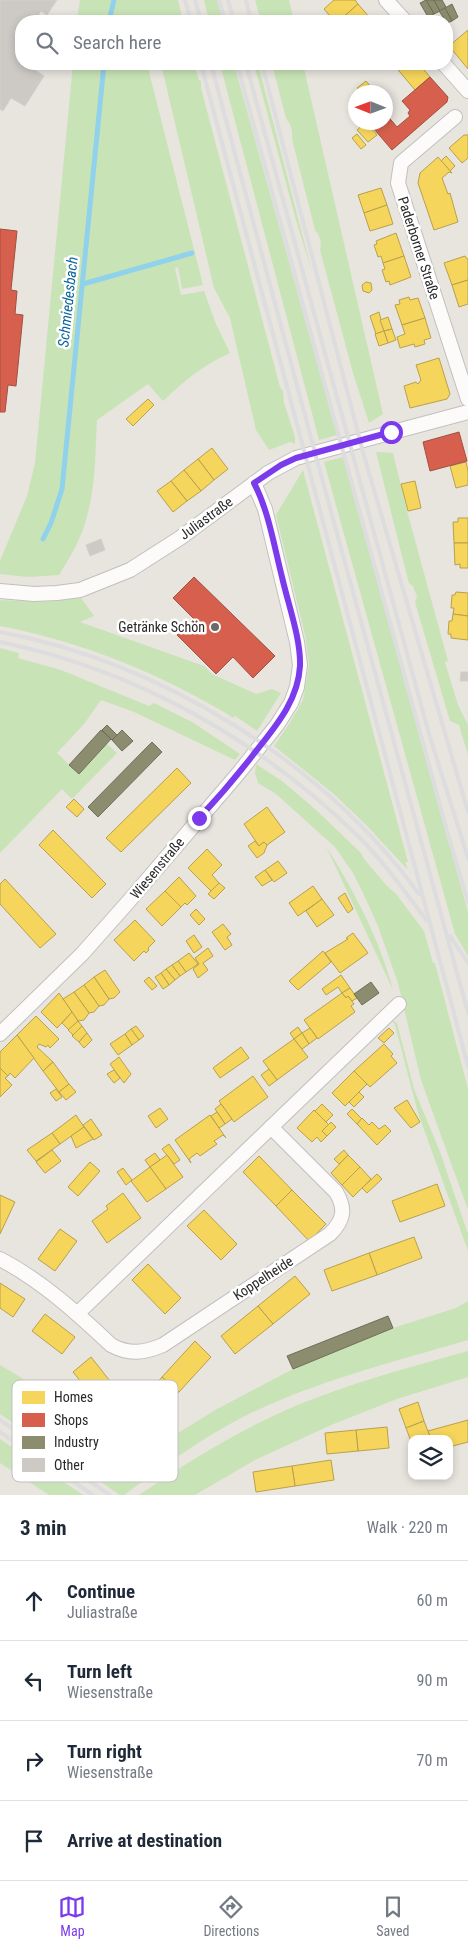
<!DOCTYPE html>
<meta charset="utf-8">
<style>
:root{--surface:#fff;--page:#f2f2f3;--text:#1f2937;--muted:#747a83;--line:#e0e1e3;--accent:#7c3aed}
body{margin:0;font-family:"Roboto Condensed",sans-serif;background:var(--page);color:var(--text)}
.controls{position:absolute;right:15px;bottom:15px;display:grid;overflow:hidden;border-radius:10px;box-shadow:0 2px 8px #0003}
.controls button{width:45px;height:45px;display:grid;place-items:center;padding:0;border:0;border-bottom:1px solid var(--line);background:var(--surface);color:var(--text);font:25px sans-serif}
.compass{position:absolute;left:348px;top:85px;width:45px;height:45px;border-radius:50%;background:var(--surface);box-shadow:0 2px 8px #0003;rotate:271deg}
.stop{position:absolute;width:15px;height:15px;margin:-11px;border:4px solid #7c3aed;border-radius:50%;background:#fff}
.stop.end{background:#7c3aed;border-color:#fff;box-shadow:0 1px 5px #0008}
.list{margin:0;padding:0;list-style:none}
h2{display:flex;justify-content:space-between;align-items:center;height:65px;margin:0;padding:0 20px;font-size:21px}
h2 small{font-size:16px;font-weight:400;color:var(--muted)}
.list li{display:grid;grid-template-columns:32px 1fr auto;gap:15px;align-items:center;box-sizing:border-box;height:80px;padding:0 20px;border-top:1px solid var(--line)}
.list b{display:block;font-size:19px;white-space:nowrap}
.list p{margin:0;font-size:16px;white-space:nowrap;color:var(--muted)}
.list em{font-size:16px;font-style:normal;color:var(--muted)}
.icon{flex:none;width:28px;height:28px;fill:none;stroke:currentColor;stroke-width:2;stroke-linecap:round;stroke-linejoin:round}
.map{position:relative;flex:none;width:468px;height:1495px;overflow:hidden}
.search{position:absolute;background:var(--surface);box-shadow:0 2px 8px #0003;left:15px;right:15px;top:15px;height:55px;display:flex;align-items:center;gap:12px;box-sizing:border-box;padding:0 18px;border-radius:20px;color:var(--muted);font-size:19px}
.sheet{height:385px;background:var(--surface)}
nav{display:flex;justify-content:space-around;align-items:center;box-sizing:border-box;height:70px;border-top:1px solid var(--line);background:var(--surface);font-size:14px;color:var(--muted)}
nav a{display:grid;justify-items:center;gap:2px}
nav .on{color:var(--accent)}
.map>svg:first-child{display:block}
.green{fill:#c8e4b6}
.homes{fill:#f6d55c;stroke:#b8a14d}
.shops{fill:#d6604d;stroke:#a25042}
.industry{fill:#8c8c6e;stroke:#6e6e59}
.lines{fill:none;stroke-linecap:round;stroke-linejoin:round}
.stream{stroke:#90d1eb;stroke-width:5}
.building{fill:#cdcac5;stroke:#d3d0ca}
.minor-casing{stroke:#c1c0c0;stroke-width:16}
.minor{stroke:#fcfbfa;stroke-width:14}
.rail{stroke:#dddcde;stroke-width:4}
.route{stroke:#7c3aed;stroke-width:6}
.poi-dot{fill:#6c6a68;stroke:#fff;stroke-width:2}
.labels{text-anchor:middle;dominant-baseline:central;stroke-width:5;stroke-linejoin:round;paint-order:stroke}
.street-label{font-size:14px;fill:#292929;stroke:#fff}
.poi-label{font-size:14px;fill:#292929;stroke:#fff;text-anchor:end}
.water-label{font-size:15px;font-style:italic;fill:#0a659d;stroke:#fff}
.key{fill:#fff;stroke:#bfbfbf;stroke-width:1}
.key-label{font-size:14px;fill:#292929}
</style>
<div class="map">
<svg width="468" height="1495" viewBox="0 0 468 1495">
<rect width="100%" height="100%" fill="#e8e4de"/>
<g class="green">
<polygon points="80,0 178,0 183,21 77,21"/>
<polygon points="204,0 217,0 223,21 209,21"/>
<polygon points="255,0 289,0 294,21 261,21"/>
<path d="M 73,64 L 147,64 L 203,285 L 182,289 L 178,267 L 175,268 L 181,295 L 204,291 L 216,324 L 230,353 C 203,365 184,381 163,401 L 148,384 L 97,420 C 95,453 96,485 87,516 C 82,538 70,557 59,575 L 28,577 L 0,574 L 0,561 L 27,496 L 35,463 Z"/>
<polygon points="161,64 194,64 199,80 201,81 201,88 280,387 283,391 284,403 295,437 295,444 290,442 269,450 256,430 230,318 214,288"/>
<polygon points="220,64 234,64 337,435 319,440"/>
<polygon points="254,64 258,64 312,272 296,220"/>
<path d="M 272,64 L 303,64 L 383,414 L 369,423 L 353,373 L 320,250 C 322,243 320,235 315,230 L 292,139 C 293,131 291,124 286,118 Z"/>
<polygon points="376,452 393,453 407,511 448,661 445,662 458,705 468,725 468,755 459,725 450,721 415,602 417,597 413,586 409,583 403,560"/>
<polygon points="343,457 468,912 468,956 455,934 324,462"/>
<polygon points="303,470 408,862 405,862 408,870 367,826 335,795 274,746 291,721 303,700 309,665 305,635 276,515"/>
<path d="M 81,598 L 94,616 L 80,622 L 204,666 L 212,674 L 256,694 L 272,689 L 281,693 L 257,731 L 235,716 L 233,718 C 222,710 209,704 197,697 C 136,664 68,639 0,626 L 0,600 L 43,602 Z"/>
<polygon points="0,648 19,653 18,658 61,670 149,706 154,703 192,722 240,754 235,760 134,712 101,700 84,724 57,753 79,774 107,744 117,753 72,799 62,789 0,853"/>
<polygon points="256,764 282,781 315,809 361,853 364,859 387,886 396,894 424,931 433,963 435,963 468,1089 468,1210 421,1080 398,983 378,926 364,895 353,873 335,847 276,794 258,783 255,773"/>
<path d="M 326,846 C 354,891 379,938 393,990 Z"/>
<polygon points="391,1019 397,1023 414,1089 440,1152 468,1234 468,1251 418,1113 395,1025"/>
<path d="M 468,1301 L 468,1340 C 393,1362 316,1381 245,1416 C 202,1438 163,1466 124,1495 L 120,1495 L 0,1414 L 0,1365 L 22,1378 L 42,1400 L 99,1438 L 104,1449 L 113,1451 L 127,1451 L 160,1444 L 217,1409 L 293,1369 L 393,1328 L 456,1308 Z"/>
<path d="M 468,1351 L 468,1377 L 397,1399 L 331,1425 L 255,1460 L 195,1495 L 139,1495 C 182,1466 226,1438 273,1416 C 335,1387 403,1369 468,1351 Z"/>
<polygon points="0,1439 83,1495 49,1495 0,1463"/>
</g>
<g class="homes">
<polygon points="334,0 355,0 358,4 339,21 334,21 324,9"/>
<polygon points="358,4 370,18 366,21 339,21"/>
<polygon points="468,30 468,69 449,46"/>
<polygon points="396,64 419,64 430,77 415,90 394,65"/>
<polygon points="366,81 371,87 365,92 361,92 357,88"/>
<polygon points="366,122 377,135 368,142 357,130"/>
<polygon points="357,134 366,145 361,149 352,138"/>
<polygon points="464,135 468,135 468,158 462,163 449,148"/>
<polygon points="446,156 455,166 450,171 441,161"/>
<polygon points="438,157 452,173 449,172 442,178 448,194 450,193 458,222 434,230 418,183 420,173"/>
<polygon points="381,188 387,205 364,213 358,195"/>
<polygon points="387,205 393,224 370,231 364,213"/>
<polygon points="396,233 404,256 383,263 381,256 378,257 374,245 377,244 376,241"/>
<polygon points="404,256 411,277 390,285 389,281 386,282 382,270 385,269 383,263"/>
<polygon points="465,256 467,259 468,259 468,280 452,285 444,263"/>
<polygon points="468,280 468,304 459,307 452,285"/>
<polygon points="366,282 371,283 372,290 369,293 363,291 362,285"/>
<polygon points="409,297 410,300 418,298 425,318 402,325 395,305 400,304 399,300"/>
<polygon points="379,312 384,331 376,334 370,316"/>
<polygon points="388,317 392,329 384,331 380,320"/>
<polygon points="425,318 431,338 424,340 425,344 415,347 414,344 400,348 397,337 405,334 402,325"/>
<polygon points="392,329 396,340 388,343 384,331"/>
<polygon points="384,331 388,343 379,346 375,334"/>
<polygon points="439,358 450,394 447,399 410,408 404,386 416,382 418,384 421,380 416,365"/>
<polygon points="148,399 154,405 133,426 126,419"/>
<polygon points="212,448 228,469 214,480 198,459"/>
<polygon points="198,459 214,480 201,491 184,470"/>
<polygon points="466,462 468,471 468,485 456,488 450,466"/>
<polygon points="184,470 201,491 187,501 171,481"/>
<polygon points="171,481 187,501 173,512 157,491"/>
<polygon points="415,481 421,508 408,511 401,484"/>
<polygon points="458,518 468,518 468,543 454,543 453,522 458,522"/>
<polygon points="454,543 468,543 468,568 460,568 460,564 455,565"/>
<polygon points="456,592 468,593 468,616 453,614 454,608 451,608 452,595 455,595"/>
<polygon points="453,614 468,616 468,640 451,638 451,634 448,634 449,621 452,621"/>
<polygon points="177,768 191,783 121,852 106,838"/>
<polygon points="74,799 84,809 77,817 66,807"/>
<polygon points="267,807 285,832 267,845 264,842 259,846 244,824"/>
<polygon points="53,830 106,884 92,898 39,845"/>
<polygon points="255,841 259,846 264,842 267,845 264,853 257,858 248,846"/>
<polygon points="207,849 222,865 212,875 219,883 211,891 188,868"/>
<polygon points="278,861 287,873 274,882 265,870"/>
<polygon points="265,870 272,880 262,886 255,877"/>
<polygon points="179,877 196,896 187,905 185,903 181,907 165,891"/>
<polygon points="5,879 56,934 40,948 0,904 0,884"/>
<polygon points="219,883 225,888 214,899 208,894"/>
<polygon points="313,886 322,899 298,916 289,903"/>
<polygon points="165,891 181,907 162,926 146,909"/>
<polygon points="345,893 353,909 348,913 338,898"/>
<polygon points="322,899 334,915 317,927 306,911"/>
<polygon points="196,909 205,919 199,925 190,915"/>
<polygon points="135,920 155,941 148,948 149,950 146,953 144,951 134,961 114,940"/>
<polygon points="223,924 231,934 227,937 232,945 225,950 212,932"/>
<polygon points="353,933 368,953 340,973 325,953 348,939 346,938"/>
<polygon points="194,935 202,947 194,953 186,941"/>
<polygon points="208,948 213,956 203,963 208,970 198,978 193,969 199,964 195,958"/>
<polygon points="323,951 331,962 298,990 289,981"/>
<polygon points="189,953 198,964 186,972 178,961"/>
<polygon points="178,961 186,972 180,976 172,965"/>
<polygon points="172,965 180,976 175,980 166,969"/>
<polygon points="166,969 175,980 169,985 161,973"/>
<polygon points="105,970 120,992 114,998 109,999 94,977"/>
<polygon points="161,973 169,985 163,989 155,977"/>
<polygon points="341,975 350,988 342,993 338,987 326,995 322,989"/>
<polygon points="94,977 109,999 104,1005 99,1006 84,985"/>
<polygon points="149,977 157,986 152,990 144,981"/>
<polygon points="84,985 99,1006 94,1012 89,1013 74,992"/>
<polygon points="350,988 357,998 352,1001 348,996 346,998 342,993"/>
<polygon points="74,992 89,1013 84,1020 78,1021 63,999"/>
<polygon points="59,993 72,1012 57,1028 41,1012"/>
<polygon points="342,993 346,998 348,996 354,1004 351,1006 355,1012 318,1039 304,1020"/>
<polygon points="72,1012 78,1021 69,1030 62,1023"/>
<polygon points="36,1016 59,1039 50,1048 48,1045 46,1047 39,1044 37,1047 53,1062 43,1071 17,1035"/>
<polygon points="78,1021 82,1026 73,1035 68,1030"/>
<polygon points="82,1026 87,1033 79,1042 72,1036"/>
<polygon points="136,1026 144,1036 139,1040 131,1029"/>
<polygon points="298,1027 302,1033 294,1039 290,1033"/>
<polygon points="310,1028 317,1038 309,1044 302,1033"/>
<polygon points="389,1028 394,1033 384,1043 378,1038"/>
<polygon points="131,1029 139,1040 132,1045 125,1034"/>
<polygon points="87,1033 92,1040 84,1048 79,1042"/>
<polygon points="302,1033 309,1044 302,1049 294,1039"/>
<polygon points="125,1034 132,1045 118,1055 110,1044"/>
<polygon points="17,1035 34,1058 15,1078 10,1073 8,1076 0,1068 0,1052"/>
<polygon points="294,1039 308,1057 277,1080 263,1061"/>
<polygon points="384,1044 393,1054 391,1056 397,1063 370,1087 354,1071"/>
<polygon points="241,1047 249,1058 220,1078 213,1068"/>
<polygon points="119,1057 131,1074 124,1083 110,1064"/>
<polygon points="53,1062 69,1084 59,1092 43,1071"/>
<polygon points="0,1068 8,1076 5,1078 12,1085 0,1097"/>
<polygon points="269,1069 277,1080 269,1086 261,1075"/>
<polygon points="114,1070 120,1078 114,1083 107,1074"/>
<polygon points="354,1071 367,1084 345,1106 332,1093"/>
<polygon points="253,1076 268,1097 234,1122 219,1101"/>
<polygon points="69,1084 76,1092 66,1100 59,1092"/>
<polygon points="56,1089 62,1097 56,1101 50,1093"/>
<polygon points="359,1092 364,1097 354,1107 349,1102"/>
<polygon points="407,1100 420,1122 411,1128 394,1108"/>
<polygon points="221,1104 232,1119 225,1124 215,1109"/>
<polygon points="322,1104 333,1115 326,1122 315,1111"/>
<polygon points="160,1108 168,1119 156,1128 148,1116"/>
<polygon points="352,1109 362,1119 357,1124 347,1114"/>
<polygon points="314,1110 329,1125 322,1131 327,1136 321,1142 317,1137 312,1142 297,1128"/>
<polygon points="217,1112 225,1124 219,1128 211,1116"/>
<polygon points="76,1115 84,1127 60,1144 52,1133"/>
<polygon points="210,1115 226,1138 223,1135 214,1141 217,1144 200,1156 197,1153 189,1159 191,1163 175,1140"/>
<polygon points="362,1118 369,1125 372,1122 379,1129 385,1125 391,1131 377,1145 357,1124"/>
<polygon points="91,1119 102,1135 94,1140 83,1125"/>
<polygon points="331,1122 336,1127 327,1136 322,1131"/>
<polygon points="84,1127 93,1139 76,1148 71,1136"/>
<polygon points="52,1133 60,1144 36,1161 27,1150"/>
<polygon points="169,1144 180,1160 174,1164 162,1149"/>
<polygon points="52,1150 61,1161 45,1173 36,1162"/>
<polygon points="344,1150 348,1155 339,1164 334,1159"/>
<polygon points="155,1153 160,1160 150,1167 145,1160"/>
<polygon points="167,1155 183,1177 166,1189 150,1167"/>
<polygon points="348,1155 360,1167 342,1185 331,1173"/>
<polygon points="259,1156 292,1190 276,1206 243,1172"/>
<polygon points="90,1162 100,1171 78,1196 68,1187"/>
<polygon points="150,1167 166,1189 147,1202 131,1181"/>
<polygon points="360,1167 371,1179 353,1197 342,1185"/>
<polygon points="123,1168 132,1180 126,1185 117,1172"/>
<polygon points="377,1174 382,1179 367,1193 362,1188"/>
<polygon points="437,1184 445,1206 400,1222 392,1201"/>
<polygon points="292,1190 326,1224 309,1241 276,1206"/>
<polygon points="123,1193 141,1218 107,1243 92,1221 108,1209 106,1206"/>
<polygon points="0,1195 15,1202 0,1234"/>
<polygon points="204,1210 237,1244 221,1260 187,1226"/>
<polygon points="60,1229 77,1241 55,1271 38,1259"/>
<polygon points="414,1237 422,1258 377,1275 369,1253"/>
<polygon points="369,1253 377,1275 332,1291 324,1270"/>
<polygon points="148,1264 181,1298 165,1314 132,1280"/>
<polygon points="295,1276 310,1294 273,1324 258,1306"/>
<polygon points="0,1283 25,1299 13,1317 0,1308"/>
<polygon points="258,1306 273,1324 235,1354 221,1336"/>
<polygon points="45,1314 75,1337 62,1354 32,1331"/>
<polygon points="195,1341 211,1357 179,1392 162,1377"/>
<polygon points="91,1357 121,1395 103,1409 73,1372"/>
<polygon points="162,1377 179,1392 147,1427 130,1412"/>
<polygon points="418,1402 424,1421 406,1428 399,1409"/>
<polygon points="468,1420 468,1442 449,1447 449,1439 431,1439 428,1431"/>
<polygon points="424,1421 431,1439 412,1439 412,1444 406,1428"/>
<polygon points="387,1427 389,1448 358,1451 356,1430"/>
<polygon points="356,1430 358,1451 327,1454 325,1433"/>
<polygon points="331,1460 334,1480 295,1486 292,1466"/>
<polygon points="292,1466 295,1486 256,1492 253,1472"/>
</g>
<g class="shops">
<polygon points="430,77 448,97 447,102 392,150 368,122 386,122 386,114 397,127 410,116 408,113 410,110 402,101"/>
<polygon points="0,229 17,231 11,290 17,291 15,314 23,315 16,386 8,385 5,412 0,412"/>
<polygon points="459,432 467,461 430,471 423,442"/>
<polygon points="194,577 275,656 253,678 233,657 216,674 177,635 194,619 173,598"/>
</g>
<g class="industry">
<polygon points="426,0 434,0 440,11 434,14"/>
<polygon points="426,0 434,14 428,17 420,3"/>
<polygon points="434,0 442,0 446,7 440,11"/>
<polygon points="452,4 458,17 452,21 445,8"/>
<polygon points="445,8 452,21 447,23 439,11"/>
<polygon points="107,725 117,735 112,740 102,730"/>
<polygon points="101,730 111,739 79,774 69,765"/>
<polygon points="122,730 133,741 122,751 112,740"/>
<polygon points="152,742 162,752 98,817 88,807"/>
<polygon points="371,982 379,993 362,1005 354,994"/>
<polygon points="388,1316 393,1328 293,1369 287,1356"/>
</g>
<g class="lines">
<g class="stream">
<polyline points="109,21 114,0"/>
<polyline points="83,284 192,253"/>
<polyline points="43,539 51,523 62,489 104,64"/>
</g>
</g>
<g class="building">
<polygon points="0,0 57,0 47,15 41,11 35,21 21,21 21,55 19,59 21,60 21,64 26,64 44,76 25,106 11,98 3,111 0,109"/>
<polygon points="101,539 105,550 90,556 86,545"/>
<polygon points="461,672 468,672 468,681 460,681"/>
</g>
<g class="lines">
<g class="minor-casing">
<g id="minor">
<polyline points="386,0 405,21"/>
<polyline points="444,64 468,91"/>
<polyline points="455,117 401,163 398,183 468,399"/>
<polyline points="0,591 34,594 57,593 80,590 130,570 180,538 268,473 296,458 468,412"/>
<polyline points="0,1034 82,954 129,901 237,775 277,725 291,703 297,687 300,665 297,642 265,509 254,483"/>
<path d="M 0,1259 C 42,1281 77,1313 111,1345 C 129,1355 144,1353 163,1345 L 330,1234 C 344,1220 346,1209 336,1192 L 271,1127"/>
<polyline points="77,1314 399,1004"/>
</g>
</g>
<use href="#minor" class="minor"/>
<g class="rail">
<polyline points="185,0 191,21"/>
<polyline points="195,0 201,21"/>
<polyline points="219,0 225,21"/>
<polyline points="228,0 234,21"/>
<polyline points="246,0 251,21"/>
<polyline points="201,64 468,1066"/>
<polyline points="211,64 318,464 468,1013"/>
<polyline points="237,64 447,831 468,902"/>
<polyline points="246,64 429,734 468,858"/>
<polyline points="262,64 363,452 468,812"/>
<path d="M 0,632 C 160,662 323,762 419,894"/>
<path d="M 0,642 C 136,670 258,739 358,836 C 384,862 405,892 427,921"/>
<polyline points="450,936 468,963"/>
<polyline points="0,1420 110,1495"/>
<polyline points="0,1432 93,1495"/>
</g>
</g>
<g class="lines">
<path class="route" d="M 199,818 C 218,798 236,777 253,755 C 274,728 298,702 300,666 C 301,639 288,604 282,577 C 274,546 269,512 254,483 L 281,465 L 296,458 L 391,432"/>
</g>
<circle class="poi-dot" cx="215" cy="627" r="5"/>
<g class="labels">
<g class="street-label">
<text transform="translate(419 248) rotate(72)">Paderborner Straße</text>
<text transform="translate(206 518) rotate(-36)">Juliastraße</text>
<text transform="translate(157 868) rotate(-50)">Wiesenstraße</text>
<text transform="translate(263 1278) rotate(-33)">Koppelheide</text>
</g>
<g class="poi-label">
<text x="205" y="627">Getränke Schön</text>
</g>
<g class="water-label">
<text transform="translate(68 302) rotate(-84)">Schmiedesbach</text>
</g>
</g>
<rect x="12" y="1380" width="166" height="102" rx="8" class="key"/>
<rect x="22" y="1391" width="23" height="13" fill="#f6d55c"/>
<rect x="22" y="1413" width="23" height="14" fill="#d6604d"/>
<rect x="22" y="1436" width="23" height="13" fill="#8c8c6e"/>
<rect x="22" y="1458" width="23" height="14" fill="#cdcac5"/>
<g class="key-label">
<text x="54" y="1402">Homes</text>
<text x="54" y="1425">Shops</text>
<text x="54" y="1447">Industry</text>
<text x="54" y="1470">Other</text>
</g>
</svg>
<div class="controls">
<button><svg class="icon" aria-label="layers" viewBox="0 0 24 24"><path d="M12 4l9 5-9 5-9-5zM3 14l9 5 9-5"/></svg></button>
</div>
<svg class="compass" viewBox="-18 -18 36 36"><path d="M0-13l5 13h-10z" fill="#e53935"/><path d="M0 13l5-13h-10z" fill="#747a83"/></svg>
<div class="stop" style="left:391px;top:432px"></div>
<div class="stop end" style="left:199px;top:818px"></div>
<div class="search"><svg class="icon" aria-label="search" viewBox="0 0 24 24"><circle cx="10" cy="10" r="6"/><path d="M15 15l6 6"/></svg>Search here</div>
</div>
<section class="sheet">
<h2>3 min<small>Walk · 220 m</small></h2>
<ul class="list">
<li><svg class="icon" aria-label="ahead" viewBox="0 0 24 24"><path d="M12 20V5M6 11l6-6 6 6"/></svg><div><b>Continue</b><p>Juliastraße</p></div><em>60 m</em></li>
<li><svg class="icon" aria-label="left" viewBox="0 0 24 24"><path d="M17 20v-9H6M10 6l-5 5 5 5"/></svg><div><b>Turn left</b><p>Wiesenstraße</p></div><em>90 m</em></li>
<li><svg class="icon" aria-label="right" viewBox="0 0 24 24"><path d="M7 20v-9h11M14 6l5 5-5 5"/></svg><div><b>Turn right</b><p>Wiesenstraße</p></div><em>70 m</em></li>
<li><svg class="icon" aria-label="arrive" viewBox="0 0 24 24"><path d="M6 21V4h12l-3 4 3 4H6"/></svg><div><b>Arrive at destination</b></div></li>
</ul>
</section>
<nav>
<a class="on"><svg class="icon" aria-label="map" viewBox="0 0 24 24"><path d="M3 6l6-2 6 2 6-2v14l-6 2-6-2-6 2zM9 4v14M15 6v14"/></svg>Map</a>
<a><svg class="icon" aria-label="directions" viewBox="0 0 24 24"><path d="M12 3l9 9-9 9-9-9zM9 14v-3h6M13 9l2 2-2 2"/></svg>Directions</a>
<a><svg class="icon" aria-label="saved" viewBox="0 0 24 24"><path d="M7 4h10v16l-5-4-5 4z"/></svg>Saved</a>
</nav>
